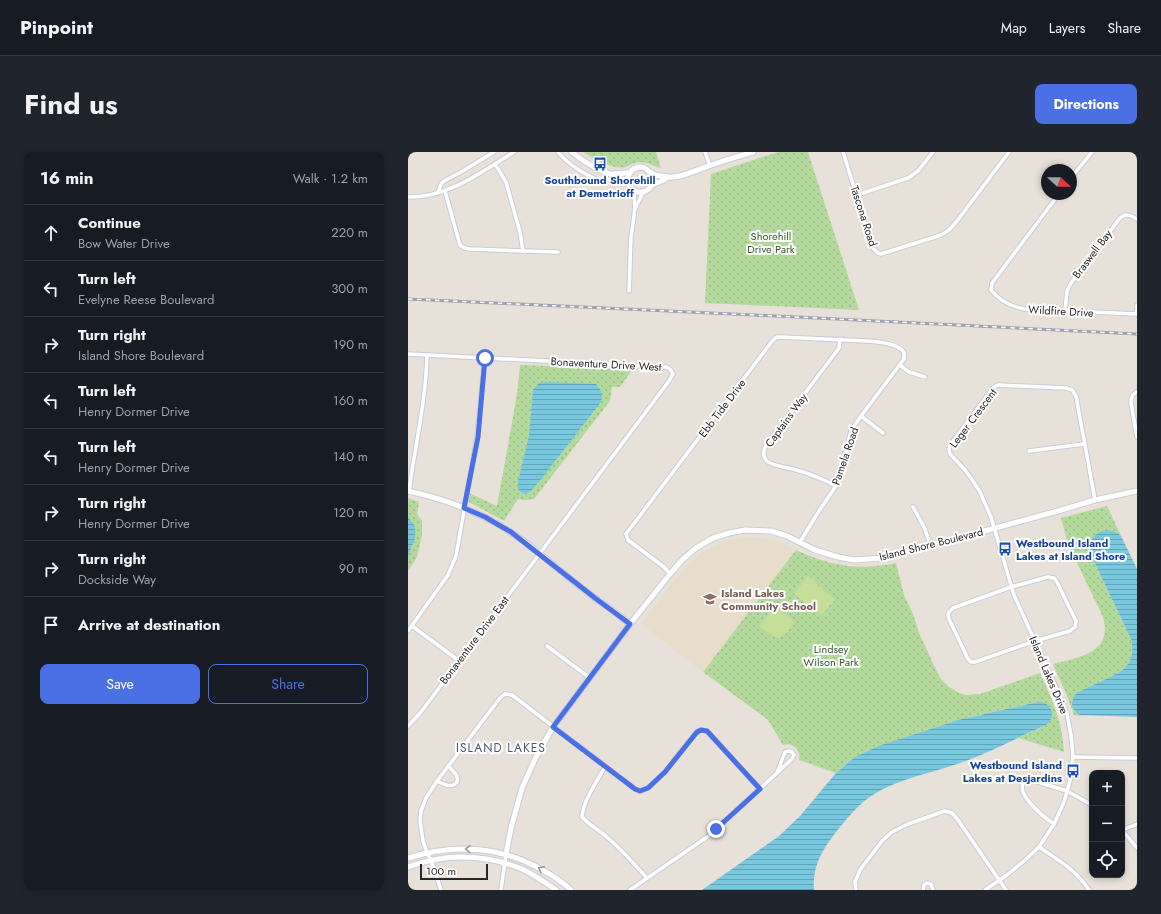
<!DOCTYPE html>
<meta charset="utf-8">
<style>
:root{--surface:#171b24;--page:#20242c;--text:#f1f3f6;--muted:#9ea1a6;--line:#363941;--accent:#4b6fe4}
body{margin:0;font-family:Jost,sans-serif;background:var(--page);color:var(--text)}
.controls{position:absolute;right:12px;bottom:12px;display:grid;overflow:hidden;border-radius:8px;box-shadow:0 2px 6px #0003}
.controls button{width:36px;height:36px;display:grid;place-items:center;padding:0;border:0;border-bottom:1px solid var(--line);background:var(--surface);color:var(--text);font:20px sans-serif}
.compass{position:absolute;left:633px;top:12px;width:36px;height:36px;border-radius:50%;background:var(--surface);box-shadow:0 2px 6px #0003;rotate:111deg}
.scale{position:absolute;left:12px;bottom:10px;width:68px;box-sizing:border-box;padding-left:4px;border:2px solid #272727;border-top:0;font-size:11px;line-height:14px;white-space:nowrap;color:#272727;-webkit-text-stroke:3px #fff;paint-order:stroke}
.stop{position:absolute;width:12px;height:12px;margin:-9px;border:3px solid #4b6fe4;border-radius:50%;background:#fff}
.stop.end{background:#4b6fe4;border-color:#fff;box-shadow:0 1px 4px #0008}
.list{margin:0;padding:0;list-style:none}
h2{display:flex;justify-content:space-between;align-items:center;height:52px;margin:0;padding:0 16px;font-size:17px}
h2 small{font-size:13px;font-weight:400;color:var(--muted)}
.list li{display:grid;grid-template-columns:26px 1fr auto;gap:12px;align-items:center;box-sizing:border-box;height:56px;padding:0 16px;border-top:1px solid var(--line)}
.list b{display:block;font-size:15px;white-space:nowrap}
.list p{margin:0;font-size:13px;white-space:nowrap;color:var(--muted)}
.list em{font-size:13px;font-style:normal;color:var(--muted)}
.actions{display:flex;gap:8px;padding:12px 16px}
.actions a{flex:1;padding:9px 0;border:1px solid var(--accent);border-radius:8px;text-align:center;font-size:14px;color:var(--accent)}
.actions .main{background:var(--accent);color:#fff}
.icon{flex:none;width:22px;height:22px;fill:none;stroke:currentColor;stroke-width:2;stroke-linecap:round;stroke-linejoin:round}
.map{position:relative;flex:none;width:729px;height:738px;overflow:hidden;border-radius:8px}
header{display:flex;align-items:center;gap:24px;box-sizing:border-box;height:56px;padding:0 20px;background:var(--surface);border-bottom:1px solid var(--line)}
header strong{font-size:19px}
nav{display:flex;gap:22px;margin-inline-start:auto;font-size:14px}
.intro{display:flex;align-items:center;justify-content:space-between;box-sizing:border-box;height:96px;padding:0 24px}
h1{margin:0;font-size:28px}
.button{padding:10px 18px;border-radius:8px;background:var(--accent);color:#fff;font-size:14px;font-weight:700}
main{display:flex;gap:24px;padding:0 24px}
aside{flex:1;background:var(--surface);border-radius:8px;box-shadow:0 2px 6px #0003}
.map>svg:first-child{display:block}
.education{fill:#e8ddcb}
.park{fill:url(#park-dots)}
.pitch{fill:#c5df99}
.water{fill:url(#water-rules)}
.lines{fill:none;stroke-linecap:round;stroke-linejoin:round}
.street-casing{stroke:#c9ccd8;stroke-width:5.5}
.secondary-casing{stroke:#c9ccd8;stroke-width:7}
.street{stroke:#fff;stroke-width:3.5}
.secondary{stroke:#fff;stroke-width:5}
.rail-casing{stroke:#9ea1af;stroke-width:3}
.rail{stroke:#fff;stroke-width:1.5;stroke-dasharray:4.5;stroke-linecap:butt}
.oneway{stroke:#9e9e9e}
.route{stroke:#4b6fe4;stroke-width:5}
.labels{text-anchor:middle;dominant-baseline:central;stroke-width:4;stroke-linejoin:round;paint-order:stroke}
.transit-label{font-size:11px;font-weight:bold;fill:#164399;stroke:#fff}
.street-label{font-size:11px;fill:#272727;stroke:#fff}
.park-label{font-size:11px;fill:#305a21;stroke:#fff}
.education-label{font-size:11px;font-weight:bold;fill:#785e54;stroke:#fff;text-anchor:start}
.neighbourhood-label{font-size:12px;letter-spacing:1px;fill:#4d5672;stroke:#fff}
</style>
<header>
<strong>Pinpoint</strong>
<nav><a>Map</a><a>Layers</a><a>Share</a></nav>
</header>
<div class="intro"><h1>Find us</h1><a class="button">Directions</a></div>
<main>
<aside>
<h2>16 min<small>Walk · 1.2 km</small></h2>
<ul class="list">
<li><svg class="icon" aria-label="ahead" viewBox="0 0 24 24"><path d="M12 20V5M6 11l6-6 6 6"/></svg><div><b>Continue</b><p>Bow Water Drive</p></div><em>220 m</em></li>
<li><svg class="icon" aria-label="left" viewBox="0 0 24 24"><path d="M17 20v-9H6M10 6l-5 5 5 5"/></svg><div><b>Turn left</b><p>Evelyne Reese Boulevard</p></div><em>300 m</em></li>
<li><svg class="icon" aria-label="right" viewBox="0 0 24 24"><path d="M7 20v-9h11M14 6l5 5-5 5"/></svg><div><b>Turn right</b><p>Island Shore Boulevard</p></div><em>190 m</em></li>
<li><svg class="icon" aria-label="left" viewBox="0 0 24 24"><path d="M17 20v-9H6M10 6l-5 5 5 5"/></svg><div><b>Turn left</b><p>Henry Dormer Drive</p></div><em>160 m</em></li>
<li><svg class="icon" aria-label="left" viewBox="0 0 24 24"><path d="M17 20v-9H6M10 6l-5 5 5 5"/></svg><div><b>Turn left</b><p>Henry Dormer Drive</p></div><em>140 m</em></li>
<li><svg class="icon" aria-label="right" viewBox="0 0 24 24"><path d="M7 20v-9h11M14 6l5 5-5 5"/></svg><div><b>Turn right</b><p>Henry Dormer Drive</p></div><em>120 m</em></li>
<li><svg class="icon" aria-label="right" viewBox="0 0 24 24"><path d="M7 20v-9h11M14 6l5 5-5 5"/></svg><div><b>Turn right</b><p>Dockside Way</p></div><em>90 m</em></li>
<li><svg class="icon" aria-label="arrive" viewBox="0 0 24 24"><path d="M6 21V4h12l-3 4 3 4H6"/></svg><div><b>Arrive at destination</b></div></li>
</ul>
<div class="actions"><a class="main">Save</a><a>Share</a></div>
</aside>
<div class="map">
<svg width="729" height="738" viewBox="0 0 729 738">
<defs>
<pattern id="park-dots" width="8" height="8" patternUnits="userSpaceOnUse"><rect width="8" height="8" fill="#b4d99c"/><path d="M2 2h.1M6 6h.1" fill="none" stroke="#9bba86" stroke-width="1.8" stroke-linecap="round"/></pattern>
<pattern id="water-rules" width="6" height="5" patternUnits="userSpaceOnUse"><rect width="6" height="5" fill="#78c9df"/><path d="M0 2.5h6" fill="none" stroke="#62a3b5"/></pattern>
</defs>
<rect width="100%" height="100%" fill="#e8e1da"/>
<polygon class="education" points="347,385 370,390 381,394 388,398 295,520 233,472 274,418 289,404 303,395 315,390 330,386"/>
<g class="park">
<path d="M 176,0 L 248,0 L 253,16 C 246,14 239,10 232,10 C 226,10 222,14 217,15 C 205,18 186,7 176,0 Z"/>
<polygon points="370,0 400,0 451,158 297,151 303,22"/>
<polygon points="112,213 225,217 212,235 204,235 202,249 126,347 117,348 110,347 96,369 59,349 61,341 89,354 109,242"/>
<polygon points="0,346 11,350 9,362 14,369 14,383 9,405 0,419"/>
<path d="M 699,354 L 715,388 L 712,383 L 683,403 L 723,487 C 728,512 716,519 696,528 C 687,532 679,536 670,540 L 672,563 L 676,564 L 666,563 L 659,544 L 645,512 C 670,505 705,502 695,465 L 660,392 L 653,366 Z"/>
<path d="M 388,398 C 422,414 451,419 488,411 L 496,443 L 505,462 L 511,481 L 530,522 L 533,527 L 541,535 L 551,541 L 558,543 L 572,542 L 632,521 C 645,549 654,569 656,600 L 610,586 L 638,573 L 630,550 L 550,568 L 470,594 L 447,605 L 428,621 L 391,608 C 393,597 385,590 375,593 L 360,568 L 295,520 Z"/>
</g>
<g class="pitch">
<polygon points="400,424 409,431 409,433 427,447 414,463 386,442"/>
<path d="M 365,457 L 371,457 L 387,470 C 374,489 369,490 352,474 Z"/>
</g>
<g class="water">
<path d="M 138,230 L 188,232 C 193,238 195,241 193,250 L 134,326 L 123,339 L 118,342 L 114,341 L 110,337 L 110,329 L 121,284 L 125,238 L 131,231 Z"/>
<polygon points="0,365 7,374 7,386 0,404"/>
<path d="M 701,378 L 707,380 L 712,383 L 715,388 L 729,417 L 729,565 L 672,563 C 662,558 662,547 670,540 C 679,536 687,532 696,528 C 716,519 728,512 723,487 L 683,403 C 680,389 686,379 701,378 Z"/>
<path d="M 630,550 C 644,549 649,565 638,573 C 613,584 588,597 563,607 C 529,621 489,625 459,647 C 447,656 437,669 428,680 C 414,698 404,715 406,738 L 294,738 L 371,684 L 392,664 L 428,621 L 447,605 L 470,594 L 550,568 Z"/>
</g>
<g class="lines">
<g class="street-casing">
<g id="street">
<path d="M 150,0 C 161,14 178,23 194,30 L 202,27 L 205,22"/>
<polyline points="297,0 302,14"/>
<polyline points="435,0 465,96 470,101 473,102 533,83 541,78 549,69 601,0"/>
<polyline points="663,26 684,0"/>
<polyline points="37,39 52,93 56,96 62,97 115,99 112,80 98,30 87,12"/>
<polyline points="30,40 33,32 36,29 53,20 86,0"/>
<path d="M 651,42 L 584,131 L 583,138 C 592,149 604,155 617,157 L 729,162"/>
<polyline points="449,43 500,26 510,19 525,0"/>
<path d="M 0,45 C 40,46 73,20 106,0"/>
<polyline points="227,57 235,40"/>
<polyline points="115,99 150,100"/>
<path d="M 221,139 C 222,121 222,103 223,85 C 225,70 229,53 225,38"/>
<path d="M 657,159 L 659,139 L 663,131 L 712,66 C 718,61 722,63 729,67"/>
<polyline points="729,162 729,153"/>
<polyline points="0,202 258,215 262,217 265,222 261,229 13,560 0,574"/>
<polyline points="492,213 501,220 517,225"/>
<path d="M 729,240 C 724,243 723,245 723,251 L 729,285"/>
<polyline points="453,264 475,281"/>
<polyline points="621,299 676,292"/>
<path d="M 428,334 C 411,325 394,318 375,315 C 369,313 362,313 358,308 C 354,303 356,298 358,293 L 431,196 L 432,187"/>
<path d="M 1,339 C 7,294 18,249 19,203"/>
<polyline points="505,355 516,375 523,394"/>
<path d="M 262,422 L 256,415 L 220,388 L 218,382 L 365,188 L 369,185 L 372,185 L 460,189 C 471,190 489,191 496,200 L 496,207 L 453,264 L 443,279 L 430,331 L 411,359 L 392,390"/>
<path d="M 640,425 L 646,426 L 649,430 L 668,469 L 667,475 L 662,479 L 627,489 L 567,510 L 563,510 L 560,507 L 541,467 C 539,461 541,460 545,456 L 603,435 Z"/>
<polyline points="4,474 50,508"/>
<polyline points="0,479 40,423 48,404 69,285 77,206"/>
<polyline points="139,494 182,526"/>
<polyline points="665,605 729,606"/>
<path d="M 197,615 C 189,629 175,649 174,665 C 182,674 193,679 201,687 C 215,699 227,713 239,726"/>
<path d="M 29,629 C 34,631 43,637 48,631 C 50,629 50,627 49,625 C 48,621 43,617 40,614"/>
<path d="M 646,672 C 637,666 600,637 620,627 L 659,639 L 684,653"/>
<polyline points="714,678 729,696"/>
<polyline points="714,678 729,672"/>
<path d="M 631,695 C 650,708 668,718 681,738"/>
<path d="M 33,738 L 23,708 L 19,701 L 15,689 L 12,668 L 13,659 L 18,646 L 29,629 L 92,546 L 97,542 L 104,543 L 227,637 L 232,639 L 240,636 L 257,620 L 286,583 C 291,578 295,576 301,581 L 352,637"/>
<polyline points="93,738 98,702"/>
<polyline points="222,738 302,683 308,677 369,621 377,600 381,599 384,600 386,603 384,607 369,621"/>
<polyline points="448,738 447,730 452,718 474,689 484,680 500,672 537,659 544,661 550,668 598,738"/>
<polyline points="515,738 516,733 519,731 523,732 525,738"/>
<polyline points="577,738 599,723 616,709 631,695 646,672 656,650 663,625 665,605 663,583 659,562 651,542 606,443 583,365 572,340 563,326 557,318 542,302 541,297 542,293 585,236 590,233 658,236 664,238 668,244 687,348"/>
</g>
</g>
<g class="secondary-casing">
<g id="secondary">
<path d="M 164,0 C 173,8 183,14 194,19 C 203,22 212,25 220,30"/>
<path d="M 244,21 C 250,38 229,48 221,33 C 218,27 221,18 228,16 C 238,12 240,21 247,23 C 251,24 256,24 259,25 C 270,27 288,18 298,15 C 313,9 329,5 345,0"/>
<path d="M 205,22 C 211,21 217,22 222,20"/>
<polyline points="244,33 256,28 260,25"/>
<path d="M 0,339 C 36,347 73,360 104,381 C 127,396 147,415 169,432 C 186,446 205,458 222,472"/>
<polyline points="98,702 103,676 114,636 127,607 145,575 222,472 262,422 274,408 288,396 305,386 321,381 337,378 363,379 379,384 407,398 430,405 446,408 476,406 650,359 687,348 729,339"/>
<path d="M 0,706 C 45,692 88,693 131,716 C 142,722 154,729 163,738"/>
<path d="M 0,715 C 38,701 77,702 114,717 C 126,723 138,731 148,738"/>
</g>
</g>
<use href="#street" class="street"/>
<use href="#secondary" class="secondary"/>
<g class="rail-casing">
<polyline id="rail" points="0,147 368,164 729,182"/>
</g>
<use href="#rail" class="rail"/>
</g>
<defs><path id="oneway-chevron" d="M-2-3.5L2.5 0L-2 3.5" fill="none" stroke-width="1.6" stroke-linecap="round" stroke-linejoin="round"/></defs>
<g class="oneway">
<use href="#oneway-chevron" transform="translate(60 697) rotate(-179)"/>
<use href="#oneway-chevron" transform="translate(133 717) rotate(-152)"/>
</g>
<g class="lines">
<polyline class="route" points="77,206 70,285 56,356 77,365 103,380 187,446 222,472 145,575 227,637 232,639 240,636 257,620 289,580 293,578 299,579 352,637 308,677"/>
</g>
<defs>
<g id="bus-bare" transform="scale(1.08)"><path d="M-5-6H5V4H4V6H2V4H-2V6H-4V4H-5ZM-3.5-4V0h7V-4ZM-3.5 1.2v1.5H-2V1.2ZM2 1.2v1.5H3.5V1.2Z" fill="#1a4fb4" stroke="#fff" stroke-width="2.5" paint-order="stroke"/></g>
<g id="school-bare" transform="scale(1.08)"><path d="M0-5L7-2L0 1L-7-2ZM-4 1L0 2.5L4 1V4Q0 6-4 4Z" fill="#8d6e63" stroke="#fff" stroke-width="2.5" paint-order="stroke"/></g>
</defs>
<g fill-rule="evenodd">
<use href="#bus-bare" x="192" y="12"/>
<use href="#bus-bare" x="597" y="397"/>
<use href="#school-bare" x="302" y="447"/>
<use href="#bus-bare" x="665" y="619"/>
</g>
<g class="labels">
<g class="transit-label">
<text x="192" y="28">Southbound Shorehill<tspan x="192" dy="13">at Demetrioff</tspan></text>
<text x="608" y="391" text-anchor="start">Westbound Island<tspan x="608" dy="13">Lakes at Island Shore</tspan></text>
<text x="654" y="613" text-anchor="end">Westbound Island<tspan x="654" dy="13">Lakes at Desjardins</tspan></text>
</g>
<g class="street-label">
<text transform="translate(456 64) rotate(72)">Tascona Road</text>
<text transform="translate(684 102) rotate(-53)">Braswell Bay</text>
<text transform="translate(653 159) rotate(3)">Wildfire Drive</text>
<text transform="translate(198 212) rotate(3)">Bonaventure Drive West</text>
<text transform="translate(314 256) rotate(-53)">Ebb Tide Drive</text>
<text transform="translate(565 266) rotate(-53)">Leger Crescent</text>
<text transform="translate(378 268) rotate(-54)">Captains Way</text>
<text transform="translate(437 304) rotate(-71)">Pamela Road</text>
<text transform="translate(523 392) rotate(-14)">Island Shore Boulevard</text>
<text transform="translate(66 488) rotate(-53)">Bonaventure Drive East</text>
<text transform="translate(641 523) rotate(67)">Island Lakes Drive</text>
</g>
<g class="park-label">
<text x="363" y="84">Shorehill<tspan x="363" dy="13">Drive Park</tspan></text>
<text x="423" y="497">Lindsey<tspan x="423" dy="13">Wilson Park</tspan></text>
</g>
<g class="education-label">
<text x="313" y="441">Island Lakes<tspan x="313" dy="13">Community School</tspan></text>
</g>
<g class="neighbourhood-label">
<text x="93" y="596">ISLAND LAKES</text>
</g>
</g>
</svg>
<div class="controls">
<button>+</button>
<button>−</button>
<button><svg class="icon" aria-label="locate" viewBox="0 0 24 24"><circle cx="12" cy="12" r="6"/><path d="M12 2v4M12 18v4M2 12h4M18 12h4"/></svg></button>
</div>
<svg class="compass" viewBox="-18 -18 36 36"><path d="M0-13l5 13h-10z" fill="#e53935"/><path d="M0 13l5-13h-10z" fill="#9ea1a6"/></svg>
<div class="scale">100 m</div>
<div class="stop" style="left:77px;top:206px"></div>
<div class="stop end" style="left:308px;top:677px"></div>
</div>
</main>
